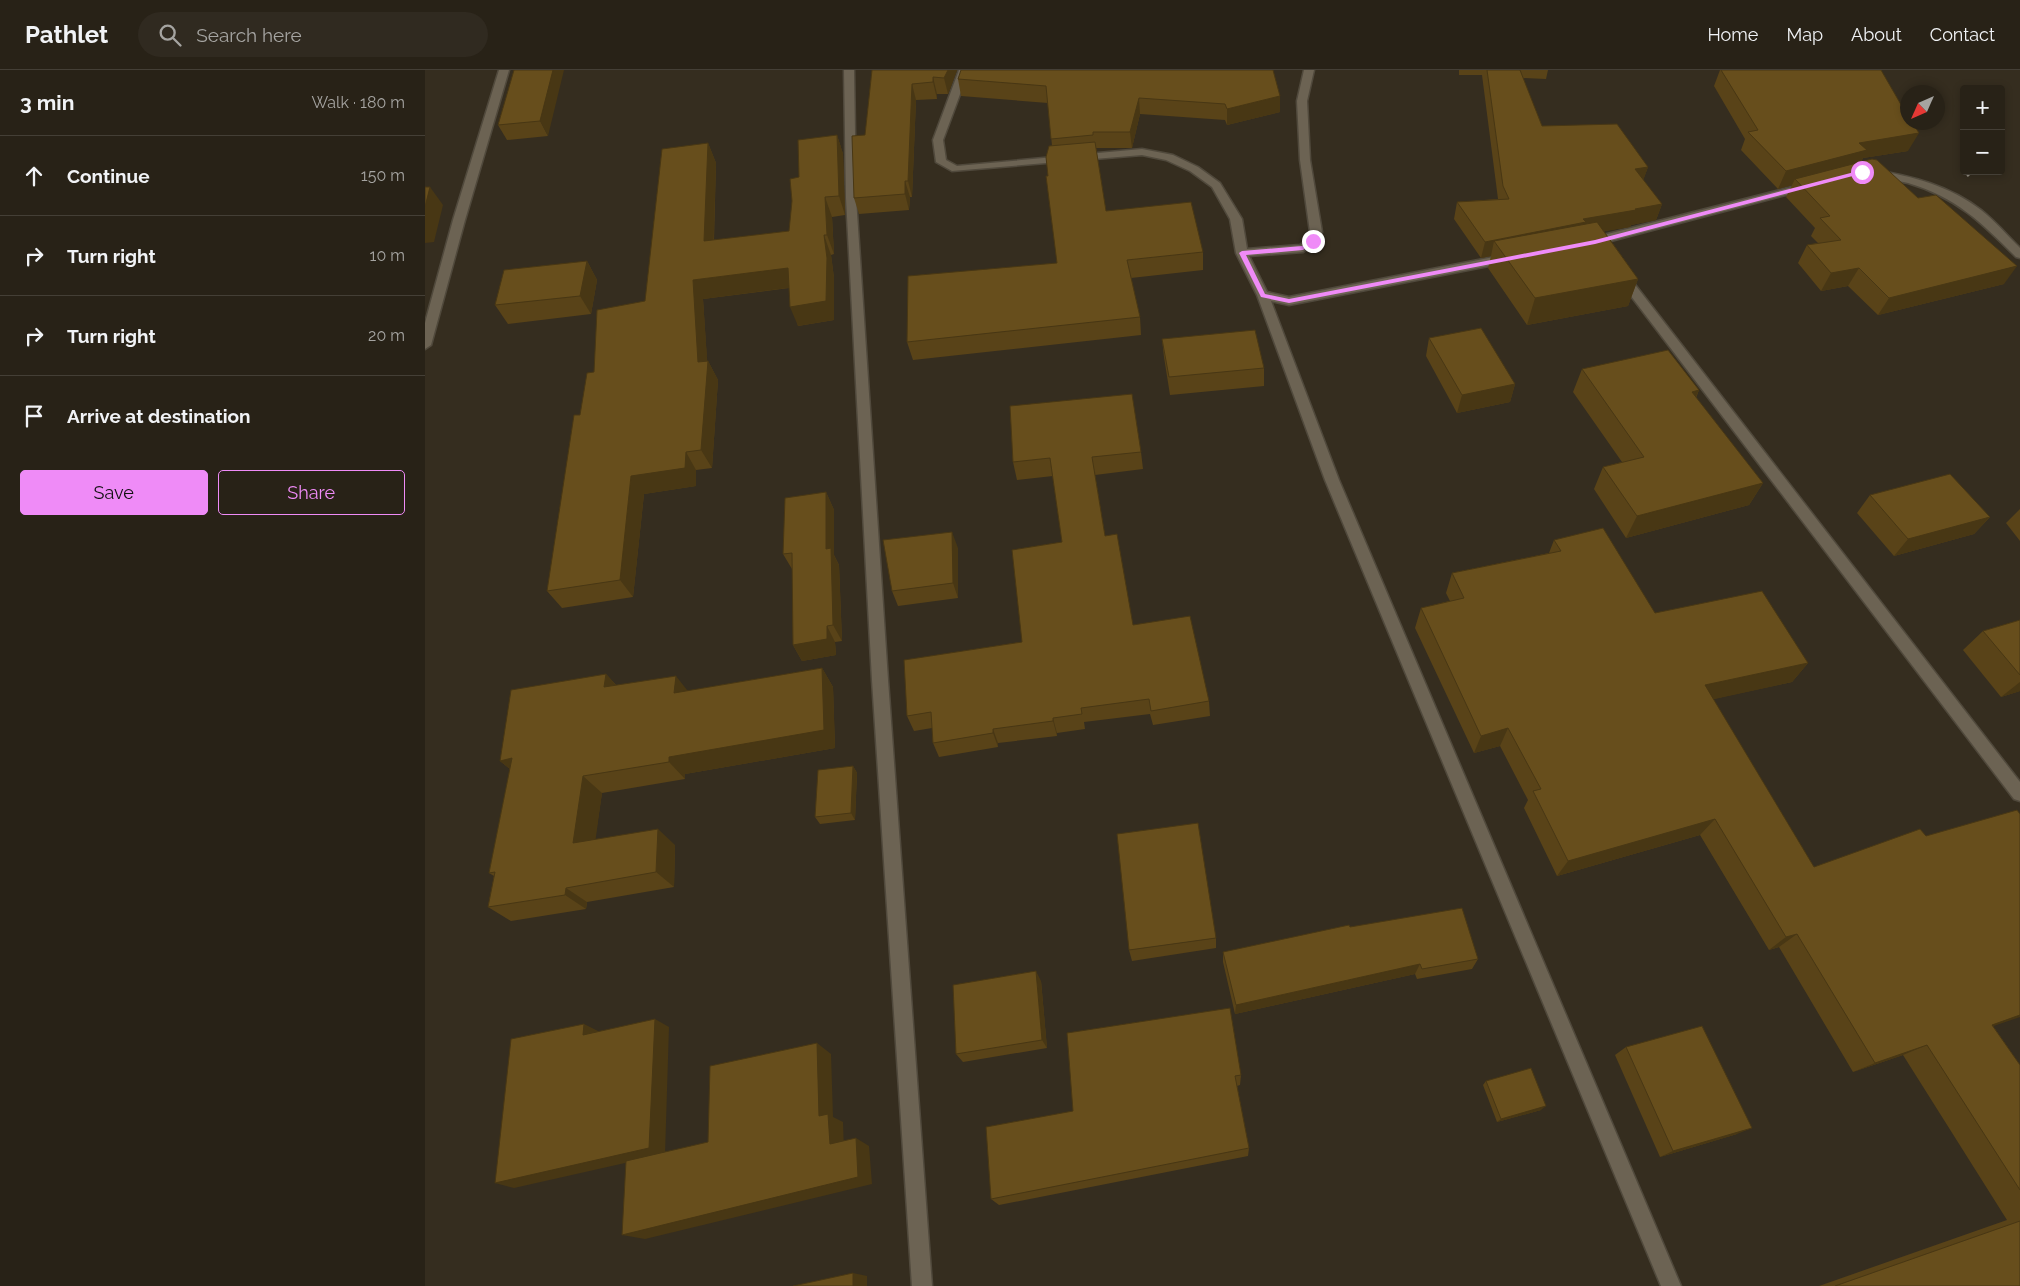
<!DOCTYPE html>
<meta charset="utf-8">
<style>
:root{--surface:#282217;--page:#302a20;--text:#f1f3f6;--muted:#a5a4a1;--line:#443f36;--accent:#ef8bf7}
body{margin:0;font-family:Raleway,sans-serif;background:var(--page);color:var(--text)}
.controls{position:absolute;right:15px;top:15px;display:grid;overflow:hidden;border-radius:5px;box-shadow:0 2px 8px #0003}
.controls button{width:45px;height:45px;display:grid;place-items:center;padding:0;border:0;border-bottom:1px solid var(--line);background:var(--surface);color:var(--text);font:25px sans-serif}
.compass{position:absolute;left:1475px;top:15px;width:45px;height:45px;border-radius:50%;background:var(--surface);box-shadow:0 2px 8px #0003;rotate:225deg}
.stop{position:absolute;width:15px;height:15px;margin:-11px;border:4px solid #ef8bf7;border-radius:50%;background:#fff}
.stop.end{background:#ef8bf7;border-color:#fff;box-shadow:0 1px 5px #0008}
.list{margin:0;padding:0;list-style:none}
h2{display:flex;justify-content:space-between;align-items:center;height:65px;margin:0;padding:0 20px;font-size:21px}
h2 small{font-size:16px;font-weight:400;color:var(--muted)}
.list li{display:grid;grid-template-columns:32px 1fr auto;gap:15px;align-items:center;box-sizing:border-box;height:80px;padding:0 20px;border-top:1px solid var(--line)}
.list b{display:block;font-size:19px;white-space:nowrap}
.list em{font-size:16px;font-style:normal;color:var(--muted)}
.actions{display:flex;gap:10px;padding:15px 20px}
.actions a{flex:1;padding:11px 0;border:1px solid var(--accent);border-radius:5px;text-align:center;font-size:18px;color:var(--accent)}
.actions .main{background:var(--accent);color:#111}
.icon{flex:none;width:28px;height:28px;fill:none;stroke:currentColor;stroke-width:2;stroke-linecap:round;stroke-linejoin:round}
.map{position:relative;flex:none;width:1595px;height:1216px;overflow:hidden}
header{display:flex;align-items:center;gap:30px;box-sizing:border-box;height:70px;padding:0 25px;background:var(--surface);border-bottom:1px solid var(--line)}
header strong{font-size:24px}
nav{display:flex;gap:28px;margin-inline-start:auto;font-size:18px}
.search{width:350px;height:45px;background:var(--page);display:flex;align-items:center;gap:12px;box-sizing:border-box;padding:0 18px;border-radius:28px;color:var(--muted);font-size:19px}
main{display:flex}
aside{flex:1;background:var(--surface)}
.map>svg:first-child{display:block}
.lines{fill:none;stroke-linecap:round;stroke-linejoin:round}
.minor-casing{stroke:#50493c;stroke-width:3}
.path{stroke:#979185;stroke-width:2.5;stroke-dasharray:2.5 2.5;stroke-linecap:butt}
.minor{fill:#6c6353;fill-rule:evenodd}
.wall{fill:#594318}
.shaded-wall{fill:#483714}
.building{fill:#674e1c;stroke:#483714}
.route{fill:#ef8bf7}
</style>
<header>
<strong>Pathlet</strong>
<div class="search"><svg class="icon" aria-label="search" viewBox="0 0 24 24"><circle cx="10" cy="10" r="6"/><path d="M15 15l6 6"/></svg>Search here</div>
<nav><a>Home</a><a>Map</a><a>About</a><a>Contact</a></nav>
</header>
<main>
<aside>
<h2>3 min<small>Walk · 180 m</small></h2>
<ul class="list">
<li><svg class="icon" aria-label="ahead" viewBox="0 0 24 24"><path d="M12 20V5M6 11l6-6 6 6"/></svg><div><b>Continue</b></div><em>150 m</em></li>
<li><svg class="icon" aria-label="right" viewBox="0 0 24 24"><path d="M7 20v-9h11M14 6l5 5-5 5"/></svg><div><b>Turn right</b></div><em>10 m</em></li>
<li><svg class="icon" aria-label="right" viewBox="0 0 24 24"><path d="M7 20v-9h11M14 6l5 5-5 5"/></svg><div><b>Turn right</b></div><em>20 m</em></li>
<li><svg class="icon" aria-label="arrive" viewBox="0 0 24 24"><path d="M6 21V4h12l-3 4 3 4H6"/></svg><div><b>Arrive at destination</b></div></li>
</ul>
<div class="actions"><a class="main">Save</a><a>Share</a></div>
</aside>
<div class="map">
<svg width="1595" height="1216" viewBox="0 0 1595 1216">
<rect width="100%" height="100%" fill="#352d1f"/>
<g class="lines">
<g class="minor-casing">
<g id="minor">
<polygon points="74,0 84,0 40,150 6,275 0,279 0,253 28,150"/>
<polygon points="419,0 429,0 431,128 463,610 507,1216 487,1216 447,610 421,128"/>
<polygon points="534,0 544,0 518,70 521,90 532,96 717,79 748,85 773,97 795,113 817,149 822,179 875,175 883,169 885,162 875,90 872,31 879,0 889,0 882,31 885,90 897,162 894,171 878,182 824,186 842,222 864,227 1084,184 1090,188 1084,192 864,235 846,231 914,410 1256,1216 1236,1216 900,410 832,225 811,183 805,149 787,117 765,101 741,90 717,85 527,101 511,92 508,70"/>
<path d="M 1449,100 C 1487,106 1525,116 1556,140 C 1570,151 1582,165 1595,178 L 1595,188 L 1591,187 C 1557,153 1531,127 1483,113 C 1471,110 1458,108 1445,105 L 1444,103 Z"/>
<polygon points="1383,113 1388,116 1387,118 1163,177 1157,173 1159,170"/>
<polygon points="1197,202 1201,203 1595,712 1595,731 1589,729 1193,209 1191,206"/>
</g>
</g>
<g class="path">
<polyline points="1576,81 1579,79"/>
<polyline points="1542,106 1549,101"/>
</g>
<use href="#minor" class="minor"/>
</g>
<g class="wall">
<polygon points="89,0 123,66 82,70 73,55"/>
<polygon points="447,0 532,0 523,24 512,24 512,29 491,30 487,127 485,127 484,140 434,144 429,128 440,65"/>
<polygon points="848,0 855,42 802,55 800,50 715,44 707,78 671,78 681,141 778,182 778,200 706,208 715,247 716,265 488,290 482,272 632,193 623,106 627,76 623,33 536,26 533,9"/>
<polygon points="1034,0 1123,0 1121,9 1098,8 1117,56 1223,97 1218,110 1237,134 1231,150 1206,155 1205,157 1179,161 1213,209 1203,236 1102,255 1063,198 1066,186 1056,188 1029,149 1032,132 1073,129 1057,5 1034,5"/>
<polygon points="1295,0 1456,0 1483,81 1438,88 1436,92 1579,214 1453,245 1423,216 1396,221 1373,193 1382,175 1393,173 1386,166 1390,158 1361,127 1367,115 1353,119 1316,80 1320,69 1289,16"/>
<polygon points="412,65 418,84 420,145 407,147 409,184 406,185 409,208 409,250 373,256 364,218 278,229 282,291 283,291 293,310 287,398 271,400 271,416 219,424 208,527 137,538 122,521 155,345 169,302 220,231 283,73 291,93 289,170 364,161 374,107"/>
<polygon points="162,191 172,210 166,244 83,254 70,235"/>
<polygon points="1004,268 1090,314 1085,332 1032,343 1001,286"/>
<polygon points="737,269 839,298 839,316 745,325 739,287"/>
<polygon points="1157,299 1274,320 1271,328 1338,413 1324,435 1201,468 1169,419 1178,397 1197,392 1148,322"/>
<polygon points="585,336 716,382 718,399 670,405 680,466 708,555 784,631 785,646 728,655 725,644 659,652 660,659 632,663 632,666 573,673 573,677 514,687 508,673 507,658 489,661 482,646 597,572 637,472 628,406 592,410 588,392"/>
<polygon points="401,422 409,440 409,485 414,495 417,571 410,572 411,585 377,591 368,575 367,499 358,484"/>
<polygon points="1445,425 1565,447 1549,464 1469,486 1432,443"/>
<polygon points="1595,439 1595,471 1581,453"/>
<polygon points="1129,470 1230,543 1383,593 1367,612 1288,629 1389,797 1568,956 1595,995 1595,1216 1394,1216 1582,1150 1478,985 1428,1002 1354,877 1344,880 1275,765 1132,806 1099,738 1103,730 1075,676 1049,683 990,558 996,538 1025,531 1021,523 1027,503 1124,483"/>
<polygon points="533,478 533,528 473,536 467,521"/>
<polygon points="1595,550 1595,621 1576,627 1538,580 1558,561"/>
<polygon points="397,598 408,617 410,678 260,704 260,709 177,723 170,769 250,775 249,817 162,832 161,839 86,851 63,837 69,806 64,803 85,699 75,691 181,604 191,615 263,621"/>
<polygon points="428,696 432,703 430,750 395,754 390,747"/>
<polygon points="791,868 791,878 707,891 704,880"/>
<polygon points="798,882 1053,889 1047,899 992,909 990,904 810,944 798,892"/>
<polygon points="616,911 622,978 538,992 531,984"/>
<polygon points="1201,977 1312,1064 1235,1087 1190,985"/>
<polygon points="816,1005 815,1015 812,1016 824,1078 823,1086 574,1135 566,1129 648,1041"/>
<polygon points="1061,1011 1116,1040 1072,1052 1058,1015"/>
</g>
<g class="shaded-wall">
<polygon points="128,0 139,0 123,66 115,51"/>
<polygon points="523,0 532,0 523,24 519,8"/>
<polygon points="508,7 512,24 512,29 508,12"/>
<polygon points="487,14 491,30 487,127 483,111"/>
<polygon points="855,26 855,42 802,55 802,39"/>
<polygon points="714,28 715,44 707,78 705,62"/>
<polygon points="1494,63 1483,81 1438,88 1432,98 1370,109 1367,115 1353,119 1361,101 1434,73"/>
<polygon points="412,65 418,84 420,145 414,126"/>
<polygon points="283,73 291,93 288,190 279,171"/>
<polygon points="1223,97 1217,114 1210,99"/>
<polygon points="480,111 485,127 484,140 480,124"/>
<polygon points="5,117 18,135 9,172 0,173 0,137"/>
<polygon points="400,127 407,147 409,184 402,165"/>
<polygon points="1237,134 1231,150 1206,155 1205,157 1157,165 1069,171 1066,186 1056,188 1060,172 1158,149"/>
<polygon points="399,165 406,185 409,208 409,250 373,256 365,237"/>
<polygon points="162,191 172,210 166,244 155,226"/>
<polygon points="1592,196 1579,214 1453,245 1464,228"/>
<polygon points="363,198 370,217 278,229 283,302 283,291 293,310 287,398 276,380 268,210"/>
<polygon points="1434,198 1423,216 1396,221 1406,203"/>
<polygon points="1213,209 1203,236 1102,255 1110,228"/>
<polygon points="1090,314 1085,332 1032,343 1037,325"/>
<polygon points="1274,320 1263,344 1267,322"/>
<polygon points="261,382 271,400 271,416 219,424 208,527 195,510 206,406"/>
<polygon points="1338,413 1324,435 1201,468 1212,446"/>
<polygon points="401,422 409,440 409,485 414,495 417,571 408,555 401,479"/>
<polygon points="1565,447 1549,464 1469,486 1483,469"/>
<polygon points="527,462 533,478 533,528 528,513"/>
<polygon points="402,556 410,572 411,585 377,591 368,575"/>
<polygon points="1383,593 1367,612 1267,634 1280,615"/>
<polygon points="397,598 408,617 410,678 260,704 260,709 244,692 244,687"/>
<polygon points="181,604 198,623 179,617"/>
<polygon points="251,606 266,625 249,623"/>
<polygon points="1595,612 1595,621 1576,627"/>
<polygon points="628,648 632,663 632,666 628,651"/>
<polygon points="1083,658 1075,676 1049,683 1056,666"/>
<polygon points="568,659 573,673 573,677 568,663"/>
<polygon points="87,688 96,708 75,691"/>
<polygon points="428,696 432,703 430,750 426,743"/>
<polygon points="158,706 177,723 168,788 148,773"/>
<polygon points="1290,749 1275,765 1132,806 1143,791"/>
<polygon points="233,759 250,775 249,817 231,802"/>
<polygon points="141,818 162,832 161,839 140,825"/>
<polygon points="1372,864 1354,877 1344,880 1361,867"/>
<polygon points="995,894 990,904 810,944 811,935"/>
<polygon points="611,901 616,911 622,978 617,970"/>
<polygon points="1595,945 1595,947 1542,965 1567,955"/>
<polygon points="230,949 244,957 240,1084 89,1118 70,1113"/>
<polygon points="159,954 175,962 158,965"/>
<polygon points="392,973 406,984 408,1047 418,1052 419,1082 405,1074 394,1046"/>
<polygon points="1502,975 1478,985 1428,1002 1450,993"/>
<polygon points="1121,1036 1116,1040 1072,1052 1076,1049"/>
<polygon points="1327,1058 1312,1064 1235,1087 1248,1081"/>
<polygon points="431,1068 444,1076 447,1114 220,1169 197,1165"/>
<polygon points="428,1203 442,1206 442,1216 428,1216"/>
</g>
<g class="building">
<polygon points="89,0 128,0 115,51 73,55"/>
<polygon points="447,0 523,0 519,8 508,7 508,12 487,14 483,111 480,111 480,124 429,128 427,66 440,65"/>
<polygon points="536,0 848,0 855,26 802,39 800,34 714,28 705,62 668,62 668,65 626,69 621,16 533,9"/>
<polygon points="1062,0 1095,0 1117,56 1192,54 1223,97 1210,99 1237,134 1210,139 1211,140 1158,149 1161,152 1060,172 1032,132 1084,129 1078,116"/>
<polygon points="1296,0 1456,0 1482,45 1482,52 1487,52 1494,63 1434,73 1442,80 1361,101 1323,62 1333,60"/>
<polygon points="412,65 414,126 400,127 402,165 399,165 402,188 401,231 365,237 363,198 268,210 273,292 283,291 276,380 261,382 260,398 206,406 195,510 122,521 149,345 155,345 162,303 169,302 172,240 220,231 237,79 283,73 279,171 364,161 367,131 365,109 374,107 373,70"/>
<polygon points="670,72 681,141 766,132 778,182 702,190 715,247 482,272 483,206 632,193 621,106 623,106 621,87 624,76"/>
<polygon points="1447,89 1452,90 1493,128 1511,125 1592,196 1464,228 1434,198 1406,203 1382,175 1416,170 1395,148 1405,146 1370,109"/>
<polygon points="0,117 5,117 0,137"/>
<polygon points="1172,152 1213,209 1110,228 1069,171"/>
<polygon points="162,191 155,226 70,235 79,200"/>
<polygon points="1056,258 1090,314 1037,325 1004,268"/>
<polygon points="830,260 839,298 744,307 737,269"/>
<polygon points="1243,280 1274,320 1267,322 1338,413 1212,446 1178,397 1219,387 1157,299"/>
<polygon points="707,324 716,382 667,387 680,466 692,464 708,555 765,546 784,631 726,641 724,629 656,638 657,644 628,648 628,651 568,659 568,663 508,673 506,642 482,646 479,590 597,572 587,480 637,472 625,388 588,392 585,336"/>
<polygon points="1525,404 1565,447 1483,469 1445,425"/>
<polygon points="401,422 401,479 406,478 408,555 402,556 402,569 368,575 367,483 358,484 360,428"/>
<polygon points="1178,458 1230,543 1337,521 1383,593 1280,615 1389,797 1495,759 1501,766 1592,740 1595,744 1595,945 1567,955 1595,995 1595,1120 1502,975 1450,993 1372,864 1361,867 1290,749 1143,791 1108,721 1116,719 1083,658 1056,666 996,538 1039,528 1027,503 1136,481 1129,470"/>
<polygon points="527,462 528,513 467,521 458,470"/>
<polygon points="1595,550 1595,605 1558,561"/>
<polygon points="397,598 399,660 244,687 244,692 158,706 148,773 233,759 231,802 141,818 140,825 63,837 70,802 64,803 87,688 75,691 86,620 181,604 179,617 251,606 249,623"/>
<polygon points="428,696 426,743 390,747 393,700"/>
<polygon points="773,753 791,868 704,880 692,764"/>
<polygon points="1037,838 1053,889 997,899 995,894 811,935 798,882 924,855 925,857"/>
<polygon points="611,901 617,970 531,984 528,915"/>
<polygon points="805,938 816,1005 810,1006 824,1078 566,1129 561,1057 648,1041 642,963"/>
<polygon points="230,949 224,1078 70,1113 86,969 159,954 158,965"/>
<polygon points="1277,956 1327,1058 1248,1081 1201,977"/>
<polygon points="392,973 394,1046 403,1044 405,1074 431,1068 433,1107 197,1165 201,1091 283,1072 285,996"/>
<polygon points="1106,998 1121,1036 1076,1049 1061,1011"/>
<polygon points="1595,1151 1595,1216 1410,1216"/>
<polygon points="428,1203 428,1216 368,1216"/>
</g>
<polygon class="route" points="1437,100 1439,103 1170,174 864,233 836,227 814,183 817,181 877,176 885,170 890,170 890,172 878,180 821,185 840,224 864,229 1170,170"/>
</svg>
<div class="controls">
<button>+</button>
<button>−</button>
</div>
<svg class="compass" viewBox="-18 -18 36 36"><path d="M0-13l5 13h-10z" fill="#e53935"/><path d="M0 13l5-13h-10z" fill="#a5a4a1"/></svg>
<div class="stop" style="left:1437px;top:102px"></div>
<div class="stop end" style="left:888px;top:171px"></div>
</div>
</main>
